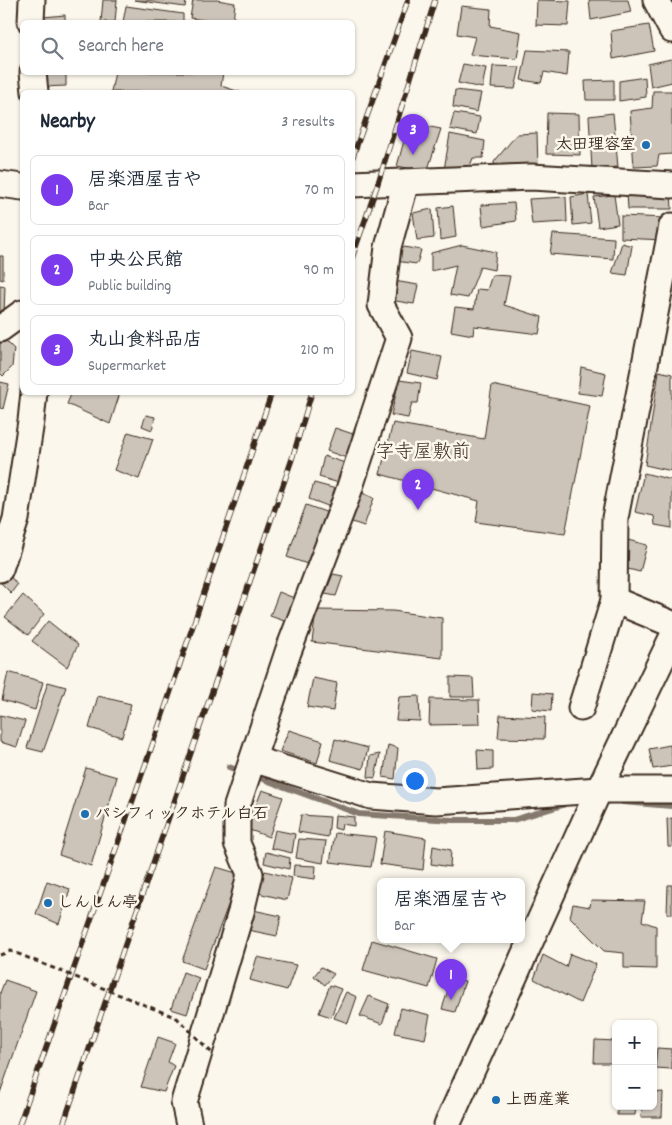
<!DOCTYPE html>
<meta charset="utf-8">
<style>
:root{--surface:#fff;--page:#f6f6f7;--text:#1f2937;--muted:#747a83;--line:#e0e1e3;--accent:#7c3aed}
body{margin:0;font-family:Dekko,"Klee One",sans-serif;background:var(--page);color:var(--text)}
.controls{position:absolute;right:15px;bottom:15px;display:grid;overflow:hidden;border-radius:8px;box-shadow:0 1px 4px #0004}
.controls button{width:45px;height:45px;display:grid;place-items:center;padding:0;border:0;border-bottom:1px solid var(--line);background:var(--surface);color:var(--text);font:25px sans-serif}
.you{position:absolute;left:414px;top:780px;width:18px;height:18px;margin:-12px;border:4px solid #fff;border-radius:50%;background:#1a73e8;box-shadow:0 0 0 8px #1a73e833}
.badge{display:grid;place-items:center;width:32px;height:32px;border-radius:50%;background:var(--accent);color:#fff;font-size:16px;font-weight:700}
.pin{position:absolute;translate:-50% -41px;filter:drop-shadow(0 1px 2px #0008)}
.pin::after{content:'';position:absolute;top:26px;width:18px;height:15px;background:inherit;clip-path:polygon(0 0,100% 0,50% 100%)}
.popup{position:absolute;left:377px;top:878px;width:148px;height:65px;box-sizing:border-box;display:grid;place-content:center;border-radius:8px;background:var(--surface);filter:drop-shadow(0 1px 4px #0005);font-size:16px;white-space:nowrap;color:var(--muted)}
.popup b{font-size:19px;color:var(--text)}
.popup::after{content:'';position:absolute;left:50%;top:100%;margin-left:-10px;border:10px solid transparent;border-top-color:var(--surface)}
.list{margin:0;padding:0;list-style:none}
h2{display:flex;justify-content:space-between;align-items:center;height:65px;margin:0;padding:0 20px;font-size:21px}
h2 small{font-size:16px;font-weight:400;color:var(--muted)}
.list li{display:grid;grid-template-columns:32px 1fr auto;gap:15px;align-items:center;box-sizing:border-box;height:70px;margin:0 10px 10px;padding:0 10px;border:1px solid var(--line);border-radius:8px}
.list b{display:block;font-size:19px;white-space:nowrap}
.list p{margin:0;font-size:16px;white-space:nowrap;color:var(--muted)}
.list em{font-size:16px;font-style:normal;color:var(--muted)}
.icon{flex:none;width:28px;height:28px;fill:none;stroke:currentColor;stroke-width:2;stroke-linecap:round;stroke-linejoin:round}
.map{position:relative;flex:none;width:672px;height:1125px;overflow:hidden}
.search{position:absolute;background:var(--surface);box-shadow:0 1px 4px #0004;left:20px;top:20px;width:335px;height:55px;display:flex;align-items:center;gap:12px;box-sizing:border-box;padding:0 18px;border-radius:8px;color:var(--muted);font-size:19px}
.panel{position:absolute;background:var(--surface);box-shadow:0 1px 4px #0004;left:20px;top:90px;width:335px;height:305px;border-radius:8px}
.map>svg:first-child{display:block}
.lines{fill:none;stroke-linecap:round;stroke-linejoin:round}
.stream{stroke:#85796d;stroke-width:6}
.building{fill:#ccc4b9;stroke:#3b2a1e}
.minor-casing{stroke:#3b2a1e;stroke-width:29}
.minor{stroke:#fbf7ec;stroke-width:25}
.rail-casing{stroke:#3b2a1e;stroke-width:5.5}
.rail{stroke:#fbf7ec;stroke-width:4;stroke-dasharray:11;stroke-linecap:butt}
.path-bridge{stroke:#3b2a1e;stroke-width:3;stroke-dasharray:5 4;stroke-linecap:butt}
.poi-dot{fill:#1f6fb2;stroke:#fbf7ec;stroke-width:2}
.labels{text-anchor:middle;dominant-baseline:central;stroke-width:5;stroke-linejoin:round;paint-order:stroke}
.poi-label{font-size:16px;font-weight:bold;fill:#3b2a1e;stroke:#fbf7ec;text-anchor:start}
.quarter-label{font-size:19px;fill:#3b2a1e;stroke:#fbf7ec}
</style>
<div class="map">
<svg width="672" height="1125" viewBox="0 0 672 1125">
<rect width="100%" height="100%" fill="#fbf7ec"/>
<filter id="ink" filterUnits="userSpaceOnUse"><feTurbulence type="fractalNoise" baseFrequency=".02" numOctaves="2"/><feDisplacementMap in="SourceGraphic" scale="10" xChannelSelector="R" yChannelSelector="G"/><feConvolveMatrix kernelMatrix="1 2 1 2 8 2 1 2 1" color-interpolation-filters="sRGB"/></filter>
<g filter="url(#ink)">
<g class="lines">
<g class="stream">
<polyline points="229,767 242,772"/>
<polyline points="252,775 359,814 453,820 513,820 563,805"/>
<polyline points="623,802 672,806"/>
</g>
</g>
<g class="building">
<polygon points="103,0 117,0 115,22 101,22"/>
<polygon points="134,0 186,0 185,7"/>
<polygon points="193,0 217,0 235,3 233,22 218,22 190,18"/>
<polygon points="537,0 570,1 568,26 536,25"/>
<polygon points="589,0 628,0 631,12 591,20"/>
<polygon points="126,6 183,14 183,21 189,22 123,22"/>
<polygon points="461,6 491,9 490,26 521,32 517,59 470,55 475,37 457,34"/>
<polygon points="65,15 65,22 43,22 43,17"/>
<polygon points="649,25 654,51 613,59 611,31"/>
<polygon points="527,50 569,52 567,76 544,72 541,83 521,80"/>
<polygon points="671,59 672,63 672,82 651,87 648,64"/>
<polygon points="463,64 486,68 482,88 458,83"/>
<polygon points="493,66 520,67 515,89 491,88"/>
<polygon points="43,72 66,72 66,86 42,87"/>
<polygon points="115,72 223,72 221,86 240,92 111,92"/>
<polygon points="645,77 646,97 619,101 619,81"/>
<polygon points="614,80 614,100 586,100 585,81"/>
<polygon points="455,90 481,93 477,112 453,107"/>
<polygon points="653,91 672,91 672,154 659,155 657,166 634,167 630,111 652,108"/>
<polygon points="454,113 480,117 477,134 450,129"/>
<polygon points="547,113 579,114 580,155 546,154"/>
<polygon points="613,113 618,167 592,169 589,116"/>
<polygon points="409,123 441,129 427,172 397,166"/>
<polygon points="537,133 538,168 495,171 494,162 517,134"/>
<polygon points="450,134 485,141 483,158 473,158 467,174 444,170"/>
<polygon points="627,193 671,193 672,209 628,209"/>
<polygon points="588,194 591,223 573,225 571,197"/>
<polygon points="614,195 618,224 598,227 594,197"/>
<polygon points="566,197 567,222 532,224 529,199"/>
<polygon points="514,203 516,221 483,226 481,205"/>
<polygon points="453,206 456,237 440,240 438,208"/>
<polygon points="432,209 434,238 417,240 413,213"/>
<polygon points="621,216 665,218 664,240 621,238"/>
<polygon points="553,234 614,238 613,259 550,254"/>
<polygon points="622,243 632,246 627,275 612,273"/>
<polygon points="462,245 496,252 494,270 480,267 468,298 450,295 456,265 431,271 431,253"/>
<polygon points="398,246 421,250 417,264 395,261"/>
<polygon points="0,256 3,256 3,280 0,279"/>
<polygon points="492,275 510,276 504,305 542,317 539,334 474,326 473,335 451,331 455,307 474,309 477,289 487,290"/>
<polygon points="394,281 418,285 414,304 390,300"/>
<polygon points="0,285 5,286 4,315 0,318"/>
<polygon points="5,340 14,349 12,367 3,376 0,373 0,344"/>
<polygon points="412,351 442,357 437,380 407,373"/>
<polygon points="581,367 606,373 602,396 578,393"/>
<polygon points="659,371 672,374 672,471 645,465"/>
<polygon points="399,380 421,383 418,403 412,403 408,418 391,415"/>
<polygon points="0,382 9,384 3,409 0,408"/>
<polygon points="492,385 590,406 565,534 476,522 479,501 380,474 393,423 484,439"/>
<polygon points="72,392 120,393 110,424 67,404"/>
<polygon points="146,415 155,417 152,430 142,426"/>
<polygon points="335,428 356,435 347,458 327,451"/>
<polygon points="128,432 153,439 139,479 114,470"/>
<polygon points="324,456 345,463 339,483 319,477"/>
<polygon points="644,473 672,480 672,528 655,525 654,516 635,512"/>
<polygon points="314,483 340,490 336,509 309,499"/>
<polygon points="360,492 374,498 364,526 349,521"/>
<polygon points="306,505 334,515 313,566 287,557"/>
<polygon points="628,540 647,545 640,572 620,567"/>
<polygon points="5,569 17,585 11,593 0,582"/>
<polygon points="333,574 343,576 336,596 325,594"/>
<polygon points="279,592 299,600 290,623 270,616"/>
<polygon points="23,595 44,614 28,635 5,617"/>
<polygon points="316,610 393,611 442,618 442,658 312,642"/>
<polygon points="48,621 78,645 67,667 32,641"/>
<polygon points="8,672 43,682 35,710 2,700"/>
<polygon points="450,677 473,678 474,697 450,697"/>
<polygon points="313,678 337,683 333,711 307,707"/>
<polygon points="48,682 66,687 43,752 27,748"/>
<polygon points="533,692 552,694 551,711 532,709"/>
<polygon points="98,696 131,704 122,737 89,728"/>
<polygon points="419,696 420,721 396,720 399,697"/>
<polygon points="430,699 479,700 480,724 429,725"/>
<polygon points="0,715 25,721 17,747 0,742"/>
<polygon points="500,715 545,717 544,739 498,738"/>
<polygon points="289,730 323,741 317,763 280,751"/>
<polygon points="335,739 368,748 363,769 330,760"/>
<polygon points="388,745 398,748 395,779 383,777"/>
<polygon points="670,745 672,756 672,766 653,769 649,749"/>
<polygon points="477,750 493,751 493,769 478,770"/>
<polygon points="380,754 375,778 368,777 370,756"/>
<polygon points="86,768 117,777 91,866 59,855"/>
<polygon points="262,790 283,797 269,837 247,829"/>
<polygon points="301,815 330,817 328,837 298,832"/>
<polygon points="335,815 354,817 354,826 342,824 341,830 334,828"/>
<polygon points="672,818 672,847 668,847 667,819"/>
<polygon points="275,830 295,834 292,853 271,848"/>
<polygon points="385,831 426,838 423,870 380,864"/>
<polygon points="335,833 376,837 371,867 330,862"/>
<polygon points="299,839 326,841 323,863 296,858"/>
<polygon points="433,846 451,850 450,867 431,864"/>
<polygon points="266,852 290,858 289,869 264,863"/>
<polygon points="294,865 316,866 315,879 293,876"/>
<polygon points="216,867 240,874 204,969 182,961"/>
<polygon points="265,871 292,878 287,900 258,893"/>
<polygon points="47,881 70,889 59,924 36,914"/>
<polygon points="668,885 672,885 672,914 667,914"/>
<polygon points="591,900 645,901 642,921 656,926 656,969 624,968 624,953 604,951 570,917 573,904 590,907"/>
<polygon points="253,910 281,916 277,936 248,930"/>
<polygon points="372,940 437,959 429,988 363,970"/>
<polygon points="570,954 596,964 580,1003 534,979 543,955 566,967"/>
<polygon points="257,957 296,965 287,990 250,980"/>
<polygon points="321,967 334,974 325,985 314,976"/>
<polygon points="183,972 199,978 187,1014 171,1009"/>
<polygon points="452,978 465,981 455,1012 442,1009"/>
<polygon points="5,980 36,991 0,1093 0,993"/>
<polygon points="330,985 341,989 331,1017 319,1013"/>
<polygon points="346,992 357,997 348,1023 334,1018"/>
<polygon points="369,996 389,1004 382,1024 360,1016"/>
<polygon points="401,1008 430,1015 425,1039 395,1033"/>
<polygon points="158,1037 175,1043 168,1062 174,1066 164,1092 141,1087"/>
<polygon points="595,1040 616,1041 616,1063 594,1063"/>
<polygon points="657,1048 672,1049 672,1069 655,1068"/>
<polygon points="663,1092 662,1117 641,1117 642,1106 653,1106 653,1093"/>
<polygon points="617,1106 636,1106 635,1115 617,1115"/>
</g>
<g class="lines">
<g class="minor-casing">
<g id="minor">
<polyline points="656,0 672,30"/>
<polyline points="31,22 32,0"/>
<polyline points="33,72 35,92"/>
<polyline points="0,184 22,187"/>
<polyline points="352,184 531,177 672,185"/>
<polyline points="0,329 22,313"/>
<polyline points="0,569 16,519 31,421 34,392"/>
<polyline points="614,600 672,624"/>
<polyline points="581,708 614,600 615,518 672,226"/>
<polyline points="253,759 371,796 436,801 599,790 672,790"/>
<polyline points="189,1125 184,1102 208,1023 241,912 250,874 237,843 237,806 288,652 347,496 399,338 381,305 388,247 406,182"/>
<polyline points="447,1125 599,790 672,638"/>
</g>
</g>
<use href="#minor" class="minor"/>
<g class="rail-casing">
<g id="rail">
<polyline points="352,159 408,0"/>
<polyline points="352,258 378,183 435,0"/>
<polyline points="19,1125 160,723 272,392"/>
<polyline points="63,1125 292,459 312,392"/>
</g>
</g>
<use href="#rail" class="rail"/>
<polyline class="path-bridge" points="0,955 11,951 177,1018 213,1054"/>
</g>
</g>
<g class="poi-dot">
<circle cx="646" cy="145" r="5"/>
<circle cx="85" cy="814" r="5"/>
<circle cx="48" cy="903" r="5"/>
<circle cx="496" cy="1100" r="5"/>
</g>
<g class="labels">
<g class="poi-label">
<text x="636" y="145" text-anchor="end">太田理容室</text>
<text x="95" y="814">パシフィックホテル白石</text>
<text x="58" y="903">しんしん亭</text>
<text x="506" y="1100">上西産業</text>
</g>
<g class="quarter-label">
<text x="423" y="453">字寺屋敷前</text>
</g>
</g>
</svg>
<div class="controls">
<button>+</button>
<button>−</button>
</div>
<div class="you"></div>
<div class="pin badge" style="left:451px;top:1000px">1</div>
<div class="popup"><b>居楽酒屋吉や</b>Bar</div>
<div class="pin badge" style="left:418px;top:510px">2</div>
<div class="pin badge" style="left:413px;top:155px">3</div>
<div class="search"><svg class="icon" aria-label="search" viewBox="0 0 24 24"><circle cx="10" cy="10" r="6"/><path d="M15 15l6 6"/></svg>Search here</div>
<section class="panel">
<h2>Nearby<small>3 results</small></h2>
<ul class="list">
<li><span class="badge">1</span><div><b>居楽酒屋吉や</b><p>Bar</p></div><em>70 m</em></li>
<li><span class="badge">2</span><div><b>中央公民館</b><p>Public building</p></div><em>90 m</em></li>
<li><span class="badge">3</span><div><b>丸山食料品店</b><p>Supermarket</p></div><em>210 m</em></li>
</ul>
</section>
</div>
